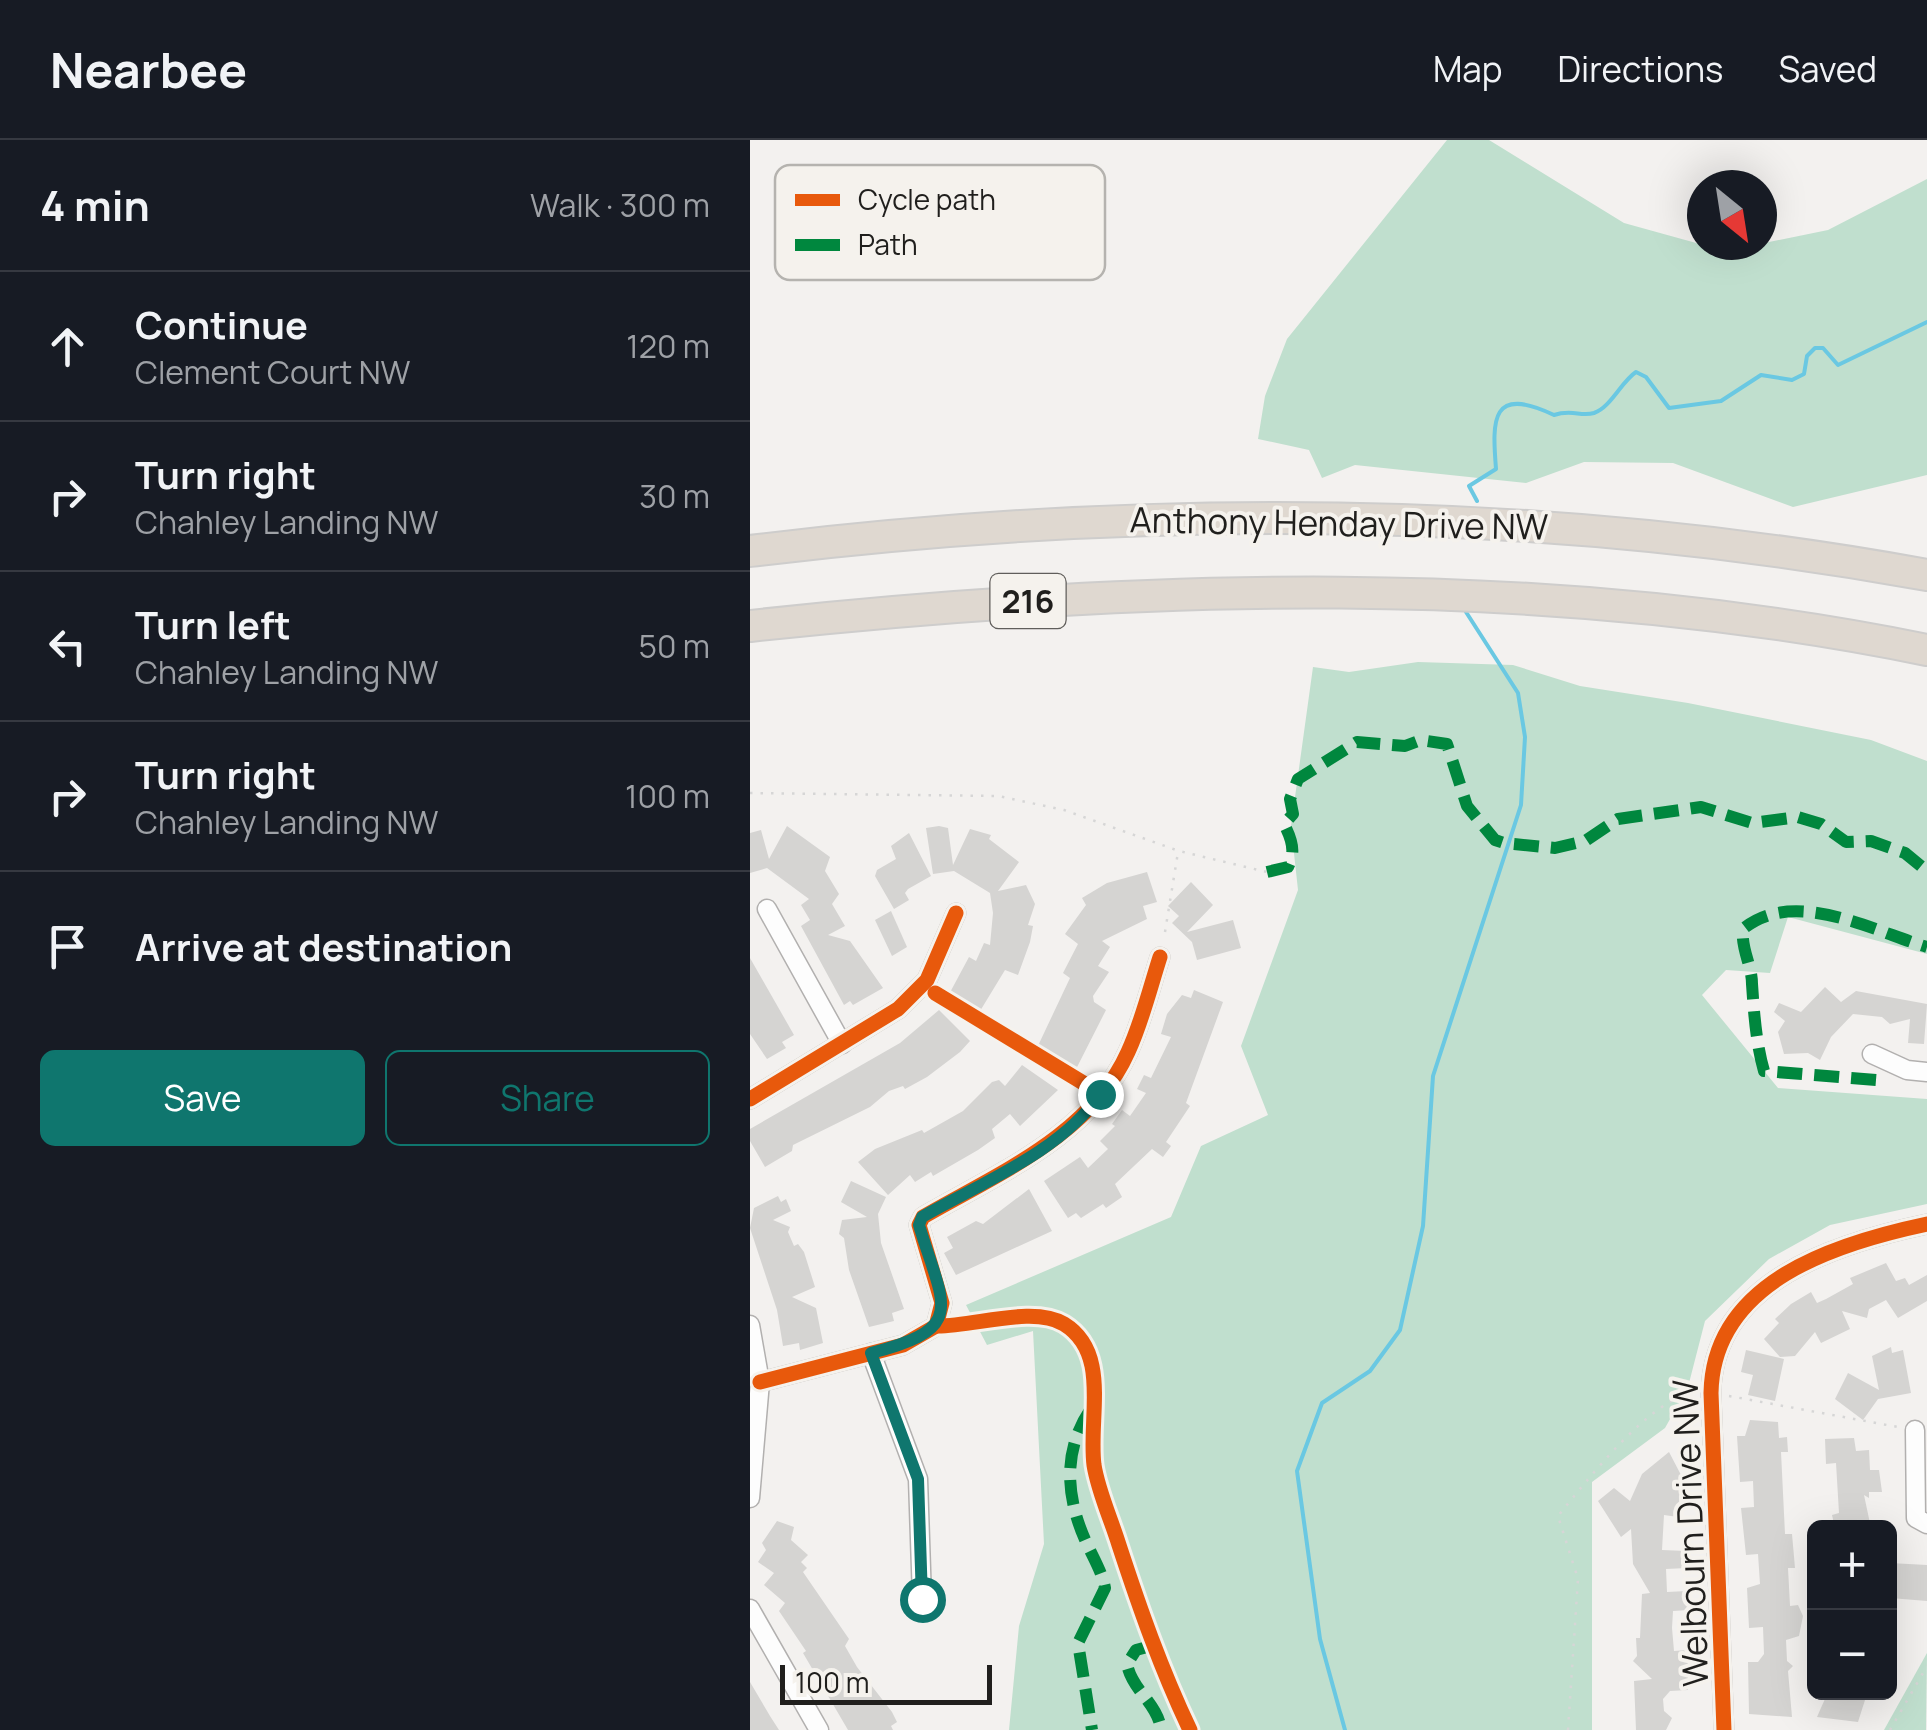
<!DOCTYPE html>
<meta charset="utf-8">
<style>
:root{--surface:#171b24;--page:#20242c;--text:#f1f3f6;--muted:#9ea1a6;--line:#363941;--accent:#0f766e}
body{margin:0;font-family:Manrope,sans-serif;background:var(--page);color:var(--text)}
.controls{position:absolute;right:30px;bottom:30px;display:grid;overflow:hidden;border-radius:15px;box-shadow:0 10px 40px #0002}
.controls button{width:90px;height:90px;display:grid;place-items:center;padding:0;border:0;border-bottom:2px solid var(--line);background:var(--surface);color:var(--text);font:50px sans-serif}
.compass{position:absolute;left:937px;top:30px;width:90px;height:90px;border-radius:50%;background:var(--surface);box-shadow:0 10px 40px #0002;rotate:150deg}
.scale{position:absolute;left:30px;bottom:25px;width:212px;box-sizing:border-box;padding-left:10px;border:5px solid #201f1d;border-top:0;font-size:28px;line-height:35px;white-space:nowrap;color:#201f1d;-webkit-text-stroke:8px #f5f2ed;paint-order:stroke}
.stop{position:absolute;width:30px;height:30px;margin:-22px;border:8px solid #0f766e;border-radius:50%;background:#fff}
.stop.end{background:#0f766e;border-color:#fff;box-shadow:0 2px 10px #0008}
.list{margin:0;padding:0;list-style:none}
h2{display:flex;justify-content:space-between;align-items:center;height:130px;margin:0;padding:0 40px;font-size:42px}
h2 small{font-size:32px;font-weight:400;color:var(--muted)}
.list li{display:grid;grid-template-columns:65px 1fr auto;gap:30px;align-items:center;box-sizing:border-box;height:150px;padding:0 40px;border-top:2px solid var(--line)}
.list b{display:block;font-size:38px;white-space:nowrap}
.list p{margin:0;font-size:32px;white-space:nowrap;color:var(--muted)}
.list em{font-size:32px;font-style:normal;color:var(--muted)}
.actions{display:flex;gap:20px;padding:30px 40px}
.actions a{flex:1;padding:22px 0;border:2px solid var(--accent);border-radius:15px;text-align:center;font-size:35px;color:var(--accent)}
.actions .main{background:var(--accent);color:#fff}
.icon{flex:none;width:55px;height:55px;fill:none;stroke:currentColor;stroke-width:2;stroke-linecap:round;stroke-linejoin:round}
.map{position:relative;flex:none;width:1177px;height:1590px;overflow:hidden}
header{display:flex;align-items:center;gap:60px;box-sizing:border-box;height:140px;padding:0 50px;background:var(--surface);border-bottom:2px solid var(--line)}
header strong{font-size:48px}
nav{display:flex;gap:55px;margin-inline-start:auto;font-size:35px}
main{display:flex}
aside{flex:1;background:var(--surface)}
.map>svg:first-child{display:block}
.green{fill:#c0dfce}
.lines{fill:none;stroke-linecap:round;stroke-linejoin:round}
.stream{stroke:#6ac8e2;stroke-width:4}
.building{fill:#d5d4d2}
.street-casing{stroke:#b2b0af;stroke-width:21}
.highway-casing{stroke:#cecdcc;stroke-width:34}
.path{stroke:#d6d6d6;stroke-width:2.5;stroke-dasharray:2.5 8;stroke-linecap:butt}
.street{stroke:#fdfdfd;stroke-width:18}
.highway{stroke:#dfd8d0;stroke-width:30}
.quiet{stroke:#00873e;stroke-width:12;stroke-dasharray:25 12;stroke-linecap:butt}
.cycleway-casing{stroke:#f5f2ed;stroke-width:21}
.cycleway{stroke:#e8590c;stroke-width:15}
.route{stroke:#0f766e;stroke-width:12}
.labels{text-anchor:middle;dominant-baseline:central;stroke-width:8;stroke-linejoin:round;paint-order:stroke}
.shield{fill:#f5f2ed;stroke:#605e5b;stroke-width:2.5}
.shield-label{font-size:32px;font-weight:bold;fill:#201f1d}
.street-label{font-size:35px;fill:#201f1d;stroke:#f5f2ed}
.key{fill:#f5f2ed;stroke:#b5b3af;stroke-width:2.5}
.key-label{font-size:28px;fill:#201f1d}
</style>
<header>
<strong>Nearbee</strong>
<nav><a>Map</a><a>Directions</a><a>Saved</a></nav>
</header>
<main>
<aside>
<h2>4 min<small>Walk · 300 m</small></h2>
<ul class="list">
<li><svg class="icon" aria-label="ahead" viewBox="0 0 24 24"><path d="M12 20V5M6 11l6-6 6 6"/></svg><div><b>Continue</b><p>Clement Court NW</p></div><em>120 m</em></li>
<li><svg class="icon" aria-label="right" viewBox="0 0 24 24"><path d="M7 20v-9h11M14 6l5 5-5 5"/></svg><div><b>Turn right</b><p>Chahley Landing NW</p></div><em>30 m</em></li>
<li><svg class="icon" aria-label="left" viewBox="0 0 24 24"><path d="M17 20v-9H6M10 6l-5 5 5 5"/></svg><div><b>Turn left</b><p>Chahley Landing NW</p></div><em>50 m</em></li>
<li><svg class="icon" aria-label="right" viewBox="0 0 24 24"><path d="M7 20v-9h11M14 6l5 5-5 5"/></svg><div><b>Turn right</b><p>Chahley Landing NW</p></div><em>100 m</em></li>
<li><svg class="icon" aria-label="arrive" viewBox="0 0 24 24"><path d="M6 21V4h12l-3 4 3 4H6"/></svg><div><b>Arrive at destination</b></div></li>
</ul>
<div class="actions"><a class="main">Save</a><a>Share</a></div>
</aside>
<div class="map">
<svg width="1177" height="1590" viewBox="0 0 1177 1590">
<rect width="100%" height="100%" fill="#f3f1ef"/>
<g class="green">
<polygon points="697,0 739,0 874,83 975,111 1078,90 1177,39 1177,335 1043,367 923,323 834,322 776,343 605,325 572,338 559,310 508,299 515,256 537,199"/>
<polygon points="668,522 763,525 830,546 938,563 1121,600 1177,621 1177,814 1038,777 1020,833 976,830 952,855 1028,948 1177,959 1177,1064 1080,1085 1019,1119 955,1181 938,1247 915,1288 842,1342 842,1590 259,1590 269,1486 294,1404 283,1191 237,1205 216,1165 421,1077 451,1006 518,975 491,906 548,750 541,686 563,527 599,532"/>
<polygon points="1177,1513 1176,1590 1134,1590"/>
</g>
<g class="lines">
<g class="stream">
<path d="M 727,361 L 719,346 L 746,329 C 742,279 741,245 804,275 C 822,269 831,277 844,273 C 861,267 871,242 886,232 L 896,237 L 919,268 L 971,261 L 1011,235 L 1042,240 L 1054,234 L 1057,216 L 1065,208 L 1073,208 L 1088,225 L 1177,182"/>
<polyline points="595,1590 570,1499 547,1331 572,1263 620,1231 650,1190 673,1086 683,936 771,665 775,597 768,553 716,472"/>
</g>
</g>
<g class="building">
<polygon points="37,686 80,717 75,731 89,754 82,764 95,786 78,795 100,801 133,848 103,865 100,861 94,865 51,786 60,780 51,765 59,759 17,728 0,733 0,693 11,690 19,719"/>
<polygon points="189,686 198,688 203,725 220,689 241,695 239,699 269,722 248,751 276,745 285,764 278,785 283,786 280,802 268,835 255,830 227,876 197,858 219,817 226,821 234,803 240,805 243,773 240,753 204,731 183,734 176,688"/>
<polygon points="159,693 181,736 158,749 155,753 159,760 144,769 125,736 127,730 146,719 141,706"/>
<polygon points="397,732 407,762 393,766 397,779 352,801 360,807 348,826 359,832 343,856 344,862 356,870 323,935 286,910 320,838 313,833 328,804 315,794 336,765 332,758 357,743"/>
<polygon points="441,742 463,765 437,792 483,780 491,808 447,820 442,802 422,783 429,776 418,766"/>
<polygon points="141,771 157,807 142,816 125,780"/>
<polygon points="0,818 44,895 32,902 36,908 17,919 0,894"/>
<polygon points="1075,847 1091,862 1106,851 1177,864 1174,904 1158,903 1160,879 1140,884 1132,877 1103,874 1081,897 1070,920 1058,913 1034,914 1028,892 1035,881 1024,872 1029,863 1051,872"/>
<polygon points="444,850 473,862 436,963 440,966 416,1002 421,1006 413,1017 402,1009 365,1044 372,1057 356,1068 353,1064 331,1078 326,1073 318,1078 294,1041 330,1017 338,1028 358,1009 350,1001 365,986 362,984 372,970 380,976 396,953 387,949 394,935 401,938 421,897 411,894 417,874 432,855 441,858"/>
<polygon points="189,870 220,901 210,912 177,937 155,949 153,946 139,951 120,967 43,1005 42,1011 15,1027 0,1001 0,989 150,903"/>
<polygon points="272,925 308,950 270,986 260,974 242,989 245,998 228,1010 183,1036 181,1032 165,1042 160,1035 138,1055 108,1022 125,1009 172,990 174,993 213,971 242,942 249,940 255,946"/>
<polygon points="101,1041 136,1057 128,1074 131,1103 154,1169 142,1173 144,1181 119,1187 99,1130 94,1098 89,1094 92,1080 117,1077 91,1062"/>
<polygon points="279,1049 302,1091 206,1135 194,1113 203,1108 197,1097 226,1081 233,1084"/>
<polygon points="28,1056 31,1062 36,1059 41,1071 23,1080 40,1087 38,1092 44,1106 48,1104 54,1112 65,1147 42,1157 66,1168 73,1203 50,1210 49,1203 33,1206 27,1170 0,1088 4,1068"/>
<polygon points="1136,1123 1146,1141 1155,1138 1159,1145 1177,1135 1177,1161 1148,1178 1136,1160 1119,1169 1117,1178 1092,1171 1100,1189 1071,1203 1065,1192 1045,1216 1030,1217 1014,1199 1029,1183 1025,1179 1041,1164 1061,1152 1067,1163 1076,1159 1103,1144 1100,1138"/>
<polygon points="1141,1207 1142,1213 1153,1210 1161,1253 1128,1259 1113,1280 1085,1259 1098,1233 1129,1250 1122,1216"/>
<polygon points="996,1210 1034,1219 1025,1261 998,1255 1003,1235 991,1232"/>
<polygon points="1000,1280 1028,1282 1029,1298 1037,1297 1038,1312 1031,1312 1035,1394 1042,1394 1045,1428 1038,1428 1040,1466 1048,1465 1053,1476 1049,1496 1036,1500 1037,1521 1043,1526 1038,1531 1042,1577 999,1574 998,1522 1008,1522 1014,1514 1013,1487 999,1488 997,1448 1010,1444 1008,1414 996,1415 991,1368 1004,1367 1003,1341 990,1342 987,1296 995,1296"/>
<polygon points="1104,1298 1106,1311 1119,1310 1120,1330 1129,1330 1132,1352 1119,1352 1119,1358 1114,1355 1121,1388 1085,1388 1082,1375 1089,1373 1086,1323 1076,1324 1075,1299"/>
<polygon points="919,1312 931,1335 929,1365 928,1377 914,1375 912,1410 936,1411 937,1428 916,1429 917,1452 937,1451 939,1470 923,1471 922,1488 924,1511 938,1510 938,1550 920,1551 913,1559 914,1571 922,1578 916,1590 886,1590 884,1541 902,1539 883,1521 887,1516 886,1498 890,1498 892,1454 900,1453 883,1424 881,1389 871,1397 848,1361 864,1348 880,1361 892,1334"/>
<polygon points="27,1381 44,1387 41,1400 58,1415 51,1422 57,1428 53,1432 99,1499 95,1506 107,1527 142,1572 147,1582 141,1586 143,1590 98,1590 53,1513 56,1511 29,1471 35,1463 14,1445 24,1433 8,1422 16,1410 12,1403"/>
<polygon points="1140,1423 1177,1425 1177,1461 1140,1458"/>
<polygon points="0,1542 20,1576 29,1590 0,1590"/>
<polygon points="1078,1552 1104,1552 1115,1560 1108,1582 1067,1577"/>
</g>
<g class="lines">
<g class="street-casing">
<g id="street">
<polyline points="17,769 92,904"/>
<polyline points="1122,914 1157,930 1177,932"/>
<polyline points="0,959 148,869 177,840 206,773"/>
<polyline points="0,1185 10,1242 0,1358"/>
<polyline points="121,1213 168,1339 172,1459"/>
<path d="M 10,1242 L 153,1205 L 186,1186 L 192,1163 L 169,1085 L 173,1077 C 247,1034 341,995 378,912 C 392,882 400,848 410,817"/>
<polyline points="1165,1290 1166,1378 1177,1384"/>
<polyline points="0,1469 69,1590"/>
<path d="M 974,1590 L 961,1253 C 963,1141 1087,1103 1177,1084"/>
</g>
</g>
<g class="highway-casing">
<g id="highway">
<path d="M 0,411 C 392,363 787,364 1177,435"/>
<path d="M 0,486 C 390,444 790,431 1177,510"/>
</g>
</g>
<g class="path">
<polyline points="0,653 248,656 314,670 429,711 517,732"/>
<polyline points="415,792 428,712"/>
<polyline points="979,1256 1148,1287"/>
<path d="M 818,1590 L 828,1439 L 808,1376 C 835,1343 904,1253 947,1253"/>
<polyline points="1140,1590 1177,1526"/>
</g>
<use href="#street" class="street"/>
<use href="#highway" class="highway"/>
<g class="quiet">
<path d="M 517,732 L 538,727 C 546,711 542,700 534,684 L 543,674 L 540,659 L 548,639 L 607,602 L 655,606 L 671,600 L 697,604 L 717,666 L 745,700 L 754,703 L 805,708 L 835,701 L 868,679 L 951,667 L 1002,683 L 1048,677 L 1071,684 L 1096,702 L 1121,701 L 1155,713 L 1177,731"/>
<path d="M 1126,940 L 1014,931 C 1006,903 1004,873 1002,844 C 1002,825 991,810 993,789 C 1044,747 1123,791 1177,807"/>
<path d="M 340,1270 C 312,1312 316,1359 337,1404 C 344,1419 352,1432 355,1448 L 328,1503 L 342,1590"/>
<path d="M 401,1506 L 386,1510 L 377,1524 C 382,1551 408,1563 411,1590"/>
</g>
<g class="cycleway-casing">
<g id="cycleway">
<polyline points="185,853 335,944"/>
<polyline points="0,959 148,869 177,840 206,773"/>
<path d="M 186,1186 C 223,1187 283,1165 314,1184 C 361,1213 338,1278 344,1325 C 348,1351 361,1379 369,1405 C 390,1469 411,1529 440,1590"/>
<path d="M 10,1242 L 153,1205 L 186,1186 L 192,1163 L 169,1085 L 173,1077 C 247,1034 341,995 378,912 C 392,882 400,848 410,817"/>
<path d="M 974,1590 L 961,1253 C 963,1141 1087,1103 1177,1084"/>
</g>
</g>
<use href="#cycleway" class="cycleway"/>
</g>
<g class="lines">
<path class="route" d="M 172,1459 L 168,1339 L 121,1213 C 219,1188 193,1166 169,1085 L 172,1077 C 231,1043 312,1011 350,954"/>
</g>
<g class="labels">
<rect class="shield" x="240.5" y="434" width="75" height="54" rx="8"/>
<g class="shield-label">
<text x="278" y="461">216</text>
</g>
<g class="street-label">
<text transform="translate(589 383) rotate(1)">Anthony Henday Drive NW</text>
<text transform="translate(940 1393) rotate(-92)">Welbourn Drive NW</text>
</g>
</g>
<rect x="25" y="25" width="330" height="115" rx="15" class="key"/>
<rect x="45" y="54" width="45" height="12" fill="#e8590c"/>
<rect x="45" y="99" width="45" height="12" fill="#00873e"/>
<g class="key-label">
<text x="108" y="70">Cycle path</text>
<text x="108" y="115">Path</text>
</g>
</svg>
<div class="controls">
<button>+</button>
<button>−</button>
</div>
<svg class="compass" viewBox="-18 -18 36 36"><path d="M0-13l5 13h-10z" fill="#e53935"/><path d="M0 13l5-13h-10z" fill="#9ea1a6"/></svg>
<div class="scale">100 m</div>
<div class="stop" style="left:172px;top:1459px"></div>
<div class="stop end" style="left:350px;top:954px"></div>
</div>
</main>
